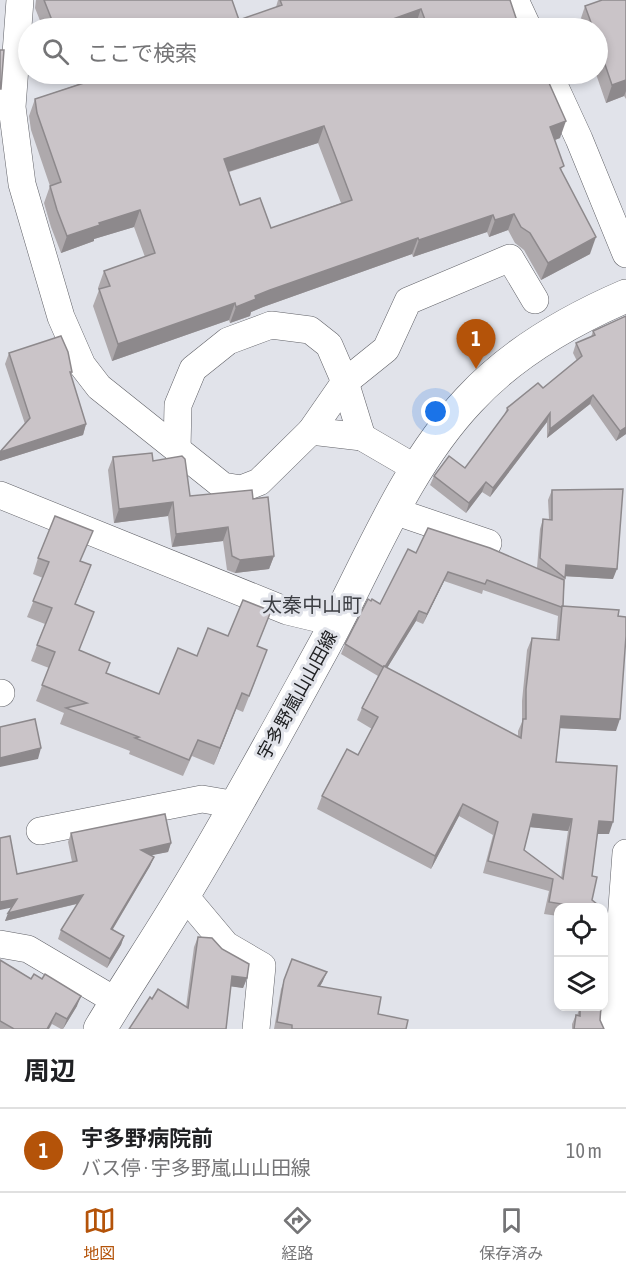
<!DOCTYPE html>
<html lang="ja">
<meta charset="utf-8">
<style>
:root{--surface:#fff;--page:#f2f2f2;--text:#202124;--muted:#757577;--line:#e0e0e0;--accent:#b45309}
body{margin:0;font-family:"Asap Condensed","Noto Sans JP",sans-serif;background:var(--page);color:var(--text)}
.controls{position:absolute;right:18px;bottom:18px;display:grid;overflow:hidden;border-radius:12px;box-shadow:0 3px 9px #0003}
.controls button{width:54px;height:54px;display:grid;place-items:center;padding:0;border:0;border-bottom:2px solid var(--line);background:var(--surface);color:var(--text);font:30px sans-serif}
.you{position:absolute;left:436px;top:412px;width:21px;height:21px;margin:-15px;border:4px solid #fff;border-radius:50%;background:#1a73e8;box-shadow:0 0 0 9px #1a73e833}
.badge{display:grid;place-items:center;width:39px;height:39px;border-radius:50%;background:var(--accent);color:#fff;font-size:20px;font-weight:700}
.pin{position:absolute;translate:-50% -50px;filter:drop-shadow(0 2px 3px #0008)}
.pin::after{content:'';position:absolute;top:32px;width:21px;height:18px;background:inherit;clip-path:polygon(0 0,100% 0,50% 100%)}
.list{margin:0;padding:0;list-style:none}
h2{display:flex;justify-content:space-between;align-items:center;height:78px;margin:0;padding:0 24px;font-size:26px}
h2 small{font-size:20px;font-weight:400;color:var(--muted)}
.list li{display:grid;grid-template-columns:39px 1fr auto;gap:18px;align-items:center;box-sizing:border-box;height:84px;padding:0 24px;border-top:2px solid var(--line)}
.list b{display:block;font-size:22px;white-space:nowrap}
.list p{margin:0;font-size:20px;white-space:nowrap;color:var(--muted)}
.list em{font-size:20px;font-style:normal;color:var(--muted)}
.icon{flex:none;width:33px;height:33px;fill:none;stroke:currentColor;stroke-width:2;stroke-linecap:round;stroke-linejoin:round}
.map{position:relative;flex:none;width:626px;height:1029px;overflow:hidden}
.search{position:absolute;background:var(--surface);box-shadow:0 3px 9px #0003;left:18px;right:18px;top:18px;height:66px;display:flex;align-items:center;gap:15px;box-sizing:border-box;padding:0 21px;border-radius:33px;color:var(--muted);font-size:22px}
.sheet{height:162px;background:var(--surface)}
nav{display:flex;justify-content:space-around;align-items:center;box-sizing:border-box;height:84px;border-top:2px solid var(--line);background:var(--surface);font-size:16px;color:var(--muted)}
nav a{display:grid;justify-items:center;gap:3px}
nav .on{color:var(--accent)}
.map>svg:first-child{display:block}
.lines{fill:none;stroke-linecap:round;stroke-linejoin:round}
.minor-casing{stroke:#606167;stroke-width:28}
.major-casing{stroke:#606167;stroke-width:34}
.minor{stroke:#fff;stroke-width:27}
.major{stroke:#fff;stroke-width:33}
.wall{fill:#aea9ac;fill-rule:evenodd}
.shaded-wall{fill:#8d898c}
.building{fill:#cac4c8;stroke:#8d898c;stroke-width:1.5;fill-rule:evenodd}
.labels{text-anchor:middle;dominant-baseline:central;stroke-width:6;stroke-linejoin:round;paint-order:stroke}
.street-label{font-size:18px;fill:#202123;stroke:#e1e3ea}
.neighbourhood-label{font-size:20px;fill:#3c3e43;stroke:#e1e3ea}
</style>
<div class="map">
<svg width="626" height="1029" viewBox="0 0 626 1029">
<rect width="100%" height="100%" fill="#e1e3ea"/>
<g class="lines">
<g class="minor-casing">
<g id="minor">
<polyline points="20,0 12,107 22,184 61,317 82,365 99,387 223,486 241,489 259,482 311,431 345,382 386,349 408,301 510,258 535,300"/>
<polyline points="515,0 528,28"/>
<polyline points="549,74 579,139 626,254"/>
<polyline points="311,431 362,437 417,469"/>
<polyline points="177,449 178,405 193,369 228,341 271,325 310,330 329,345 345,382 362,437"/>
<polyline points="0,495 287,611 337,623"/>
<polyline points="394,511 488,543"/>
<polyline points="0,693 1,693"/>
<polyline points="40,831 202,799 237,805"/>
<polyline points="184,895 226,945 262,966 256,1029"/>
<polyline points="0,944 28,949 116,1001"/>
<polyline points="613,1029 626,853"/>
</g>
</g>
<g class="major-casing">
<path id="major" d="M 100,1029 C 127,984 156,941 183,896 C 233,814 278,730 324,646 C 369,563 404,469 469,400 C 512,353 568,321 626,296"/>
</g>
<use href="#minor" class="minor"/>
<use href="#major" class="major"/>
</g>
<g class="wall">
<polygon points="36,0 232,0 239,20 276,7 278,0 510,0 519,27 533,28 416,28 415,26 407,28 43,28 35,8"/>
<polygon points="626,0 626,99 624,96 606,103 596,74 597,74 597,28 580,28 579,24 585,6"/>
<path d="M 79,74 L 397,74 L 398,75 L 560,138 L 555,140 L 562,172 L 590,254 L 541,280 L 524,250 L 515,243 L 508,230 L 489,237 L 487,232 L 413,257 L 412,254 L 263,307 L 251,312 L 250,316 L 230,323 L 229,320 L 112,361 L 93,306 L 99,290 L 98,288 L 104,271 L 145,257 L 134,227 L 94,239 L 94,241 L 61,253 L 51,227 L 44,203 L 50,186 L 31,130 L 29,116 L 35,99 L 82,83 ZM 318,143 L 341,203 L 271,228 L 240,205 L 229,172 Z"/>
<polygon points="593,331 626,434 616,441 590,404 547,438 547,422 490,497 482,492 466,513 430,485 434,476 465,468 504,416 507,408 543,388 577,361 573,353 576,343 591,337"/>
<polygon points="9,353 72,372 71,375 86,424 83,435 0,461 0,451 25,424 5,364"/>
<polygon points="113,457 153,461 190,496 253,499 274,556 269,569 235,573 227,570 223,541 172,547 168,516 114,523 108,470"/>
<path d="M 552,490 L 613,579 L 565,576 L 563,606 L 616,731 L 560,728 L 556,762 L 609,834 L 597,834 L 592,876 L 592,900 L 602,908 L 558,908 L 558,916 L 544,914 L 549,891 L 483,873 L 493,835 L 459,816 L 431,869 L 317,809 L 322,796 L 358,755 L 372,729 L 357,720 L 362,708 L 378,676 L 341,654 L 345,644 L 371,601 L 380,604 L 416,553 L 537,568 L 540,529 L 543,519 L 549,519 L 548,500 ZM 444,581 L 482,594 L 483,590 L 558,616 L 556,640 L 532,638 L 527,650 L 522,701 L 522,722 L 518,731 L 518,737 L 387,668 L 416,621 L 423,624 ZM 530,827 L 568,831 L 561,878 L 524,850 Z"/>
<polygon points="38,558 81,561 85,581 75,605 88,628 79,650 106,673 159,694 197,656 228,636 265,627 257,646 261,666 243,712 236,709 214,765 192,756 183,776 129,754 130,751 60,724 64,713 36,701 49,668 31,661 45,624 27,617 43,578 33,574"/>
<polygon points="71,833 171,843 168,852 151,855 154,857 150,866 113,929 124,936 121,945 107,968 58,939 61,930 77,904 5,921 11,908 17,874 72,862 68,842"/>
<polygon points="198,937 247,978 243,988 231,986 226,1029 152,999 186,1007 194,947"/>
<polygon points="292,959 323,981 320,986 406,1029 274,1029 281,989"/>
<polygon points="0,960 77,1006 63,1029 61,1029 52,1024 49,1029 0,1029"/>
<polygon points="580,1006 600,1020 604,1029 572,1029 572,1024 576,1015 577,1016"/>
</g>
<g class="shaded-wall">
<polygon points="421,9 415,26 407,28 377,28 379,24"/>
<polygon points="74,25 73,28 64,28"/>
<polygon points="626,80 626,91 624,96 606,103 612,85"/>
<polygon points="566,121 560,138 544,144 550,127"/>
<polygon points="324,126 318,143 218,175 224,159"/>
<polygon points="140,210 134,227 94,239 94,241 61,253 67,236 99,223"/>
<polygon points="514,214 508,230 489,237 495,220"/>
<polygon points="493,215 487,232 413,257 419,240"/>
<polygon points="596,237 590,254 541,280 548,263"/>
<polygon points="418,238 412,254 263,307 251,312 250,316 230,323 236,307 255,296 270,290"/>
<polygon points="235,303 229,320 112,361 118,344"/>
<polygon points="593,395 590,404 547,438 550,429"/>
<polygon points="550,413 547,422 490,497 493,488"/>
<polygon points="86,424 83,435 0,461 0,452"/>
<polygon points="626,427 626,434 616,441 620,431"/>
<polygon points="486,482 482,492 466,513 469,503"/>
<polygon points="173,502 168,516 114,523 119,509"/>
<polygon points="228,527 223,541 172,547 176,534"/>
<polygon points="274,556 269,569 235,573 240,560"/>
<polygon points="566,565 617,569 613,579 562,576"/>
<polygon points="448,572 444,581 423,624 427,614"/>
<polygon points="419,611 416,621 381,678 385,668"/>
<polygon points="242,693 236,709 214,765 220,748"/>
<polygon points="561,716 620,719 616,731 557,728"/>
<polygon points="41,748 38,759 0,767 0,758"/>
<polygon points="463,804 459,816 431,869 435,856"/>
<polygon points="533,814 572,819 568,831 529,827"/>
<polygon points="599,821 613,822 609,834 595,834"/>
<polygon points="171,843 168,852 138,858 141,850"/>
<polygon points="154,857 150,866 108,937 111,929"/>
<polygon points="83,895 80,903 5,921 8,913"/>
<polygon points="17,899 14,907 0,910 0,902"/>
<polygon points="124,936 121,945 107,968 110,959"/>
<polygon points="327,972 323,981 315,995 318,986"/>
<polygon points="232,976 247,978 243,988 228,986"/>
<polygon points="81,996 77,1006 63,1029 67,1019"/>
<polygon points="56,1013 49,1029 47,1029"/>
</g>
<g class="building">
<polygon points="44,0 232,0 239,20 282,5 280,0 510,0 519,27 526,24 532,27 533,28 428,28 421,9 379,24 380,28 75,28 74,25 64,28 55,28"/>
<polygon points="602,0 626,0 626,80 612,85 597,41 597,28 593,28 585,6"/>
<polygon points="0,50 4,50 1,89 0,89"/>
<path d="M 91,74 L 397,74 L 398,75 L 403,74 L 545,74 L 566,121 L 550,127 L 564,166 L 560,168 L 596,237 L 548,263 L 530,233 L 521,227 L 514,214 L 495,220 L 493,215 L 419,240 L 418,238 L 270,290 L 255,296 L 256,299 L 236,307 L 235,303 L 118,344 L 99,289 L 110,286 L 104,271 L 155,253 L 140,210 L 99,223 L 100,225 L 67,236 L 57,210 L 50,186 L 61,182 L 37,113 L 35,99 L 93,80 ZM 324,126 L 352,200 L 271,228 L 260,198 L 240,205 L 224,159 Z"/>
<polygon points="626,316 626,427 620,431 593,395 550,429 550,413 493,488 486,482 469,503 434,476 449,456 465,468 508,410 507,408 538,383 543,388 582,356 576,343 595,335 593,331"/>
<polygon points="61,336 68,352 72,372 70,372 86,424 0,452 30,418 9,353"/>
<polygon points="152,453 153,461 182,456 185,459 190,496 252,490 253,499 268,497 274,556 240,560 232,556 228,527 176,534 173,502 119,509 113,457"/>
<polygon points="623,489 617,569 566,565 565,578 540,558 543,519 552,520 552,490"/>
<polygon points="55,516 93,531 80,561 91,565 75,604 94,612 79,650 110,663 106,673 159,694 178,648 197,656 208,628 228,636 243,600 271,611 257,646 267,650 249,696 242,693 220,748 198,740 189,760 135,738 139,737 66,708 87,703 42,685 55,652 37,645 52,608 33,601 49,562 38,558"/>
<polygon points="428,528 490,548 564,580 563,606 561,607 487,580 485,584 448,572 427,614 419,611 385,667 384,666 383,667 345,644 368,599 371,601 372,599 380,604 408,549 416,553"/>
<path d="M 562,606 L 619,610 L 618,616 L 626,617 L 626,636 L 620,719 L 561,716 L 556,762 L 617,766 L 613,822 L 599,821 L 592,876 L 597,877 L 592,900 L 602,908 L 586,908 L 549,902 L 553,879 L 488,861 L 498,822 L 463,804 L 435,856 L 322,796 L 347,749 L 358,755 L 378,717 L 362,708 L 384,666 L 521,738 L 523,719 L 526,719 L 526,689 L 532,638 L 559,640 ZM 533,814 L 572,819 L 563,879 L 524,850 Z"/>
<polygon points="35,719 41,748 0,758 0,727"/>
<polygon points="165,814 171,843 141,850 154,857 111,929 124,936 110,959 61,930 83,895 8,913 17,899 0,902 0,838 10,836 17,874 77,861 71,833"/>
<polygon points="198,937 212,938 222,949 249,964 247,978 232,976 226,1029 129,1029 150,997 152,999 158,989 188,1008"/>
<polygon points="292,959 327,972 318,986 381,997 378,1014 408,1020 406,1029 292,1029 292,1025 277,1022 284,980"/>
<polygon points="0,960 31,979 34,974 42,979 45,974 81,996 67,1019 56,1013 47,1029 14,1029 0,1021"/>
<polygon points="580,1006 601,1007 600,1020 604,1029 574,1029 576,1015 580,1016"/>
</g>
<g class="labels">
<g class="street-label">
<text transform="translate(297 695) rotate(-61)">宇多野嵐山山田線</text>
</g>
<g class="neighbourhood-label">
<text x="312" y="604">太秦中山町</text>
</g>
</g>
</svg>
<div class="controls">
<button><svg class="icon" aria-label="locate" viewBox="0 0 24 24"><circle cx="12" cy="12" r="6"/><path d="M12 2v4M12 18v4M2 12h4M18 12h4"/></svg></button>
<button><svg class="icon" aria-label="layers" viewBox="0 0 24 24"><path d="M12 4l9 5-9 5-9-5zM3 14l9 5 9-5"/></svg></button>
</div>
<div class="you"></div>
<div class="pin badge" style="left:476px;top:369px">1</div>
<div class="search"><svg class="icon" aria-label="search" viewBox="0 0 24 24"><circle cx="10" cy="10" r="6"/><path d="M15 15l6 6"/></svg>ここで検索</div>
</div>
<section class="sheet">
<h2>周辺<small></small></h2>
<ul class="list">
<li><span class="badge">1</span><div><b>宇多野病院前</b><p>バス停 · 宇多野嵐山山田線</p></div><em>10 m</em></li>
</ul>
</section>
<nav>
<a class="on"><svg class="icon" aria-label="map" viewBox="0 0 24 24"><path d="M3 6l6-2 6 2 6-2v14l-6 2-6-2-6 2zM9 4v14M15 6v14"/></svg>地図</a>
<a><svg class="icon" aria-label="directions" viewBox="0 0 24 24"><path d="M12 3l9 9-9 9-9-9zM9 14v-3h6M13 9l2 2-2 2"/></svg>経路</a>
<a><svg class="icon" aria-label="saved" viewBox="0 0 24 24"><path d="M7 4h10v16l-5-4-5 4z"/></svg>保存済み</a>
</nav>
